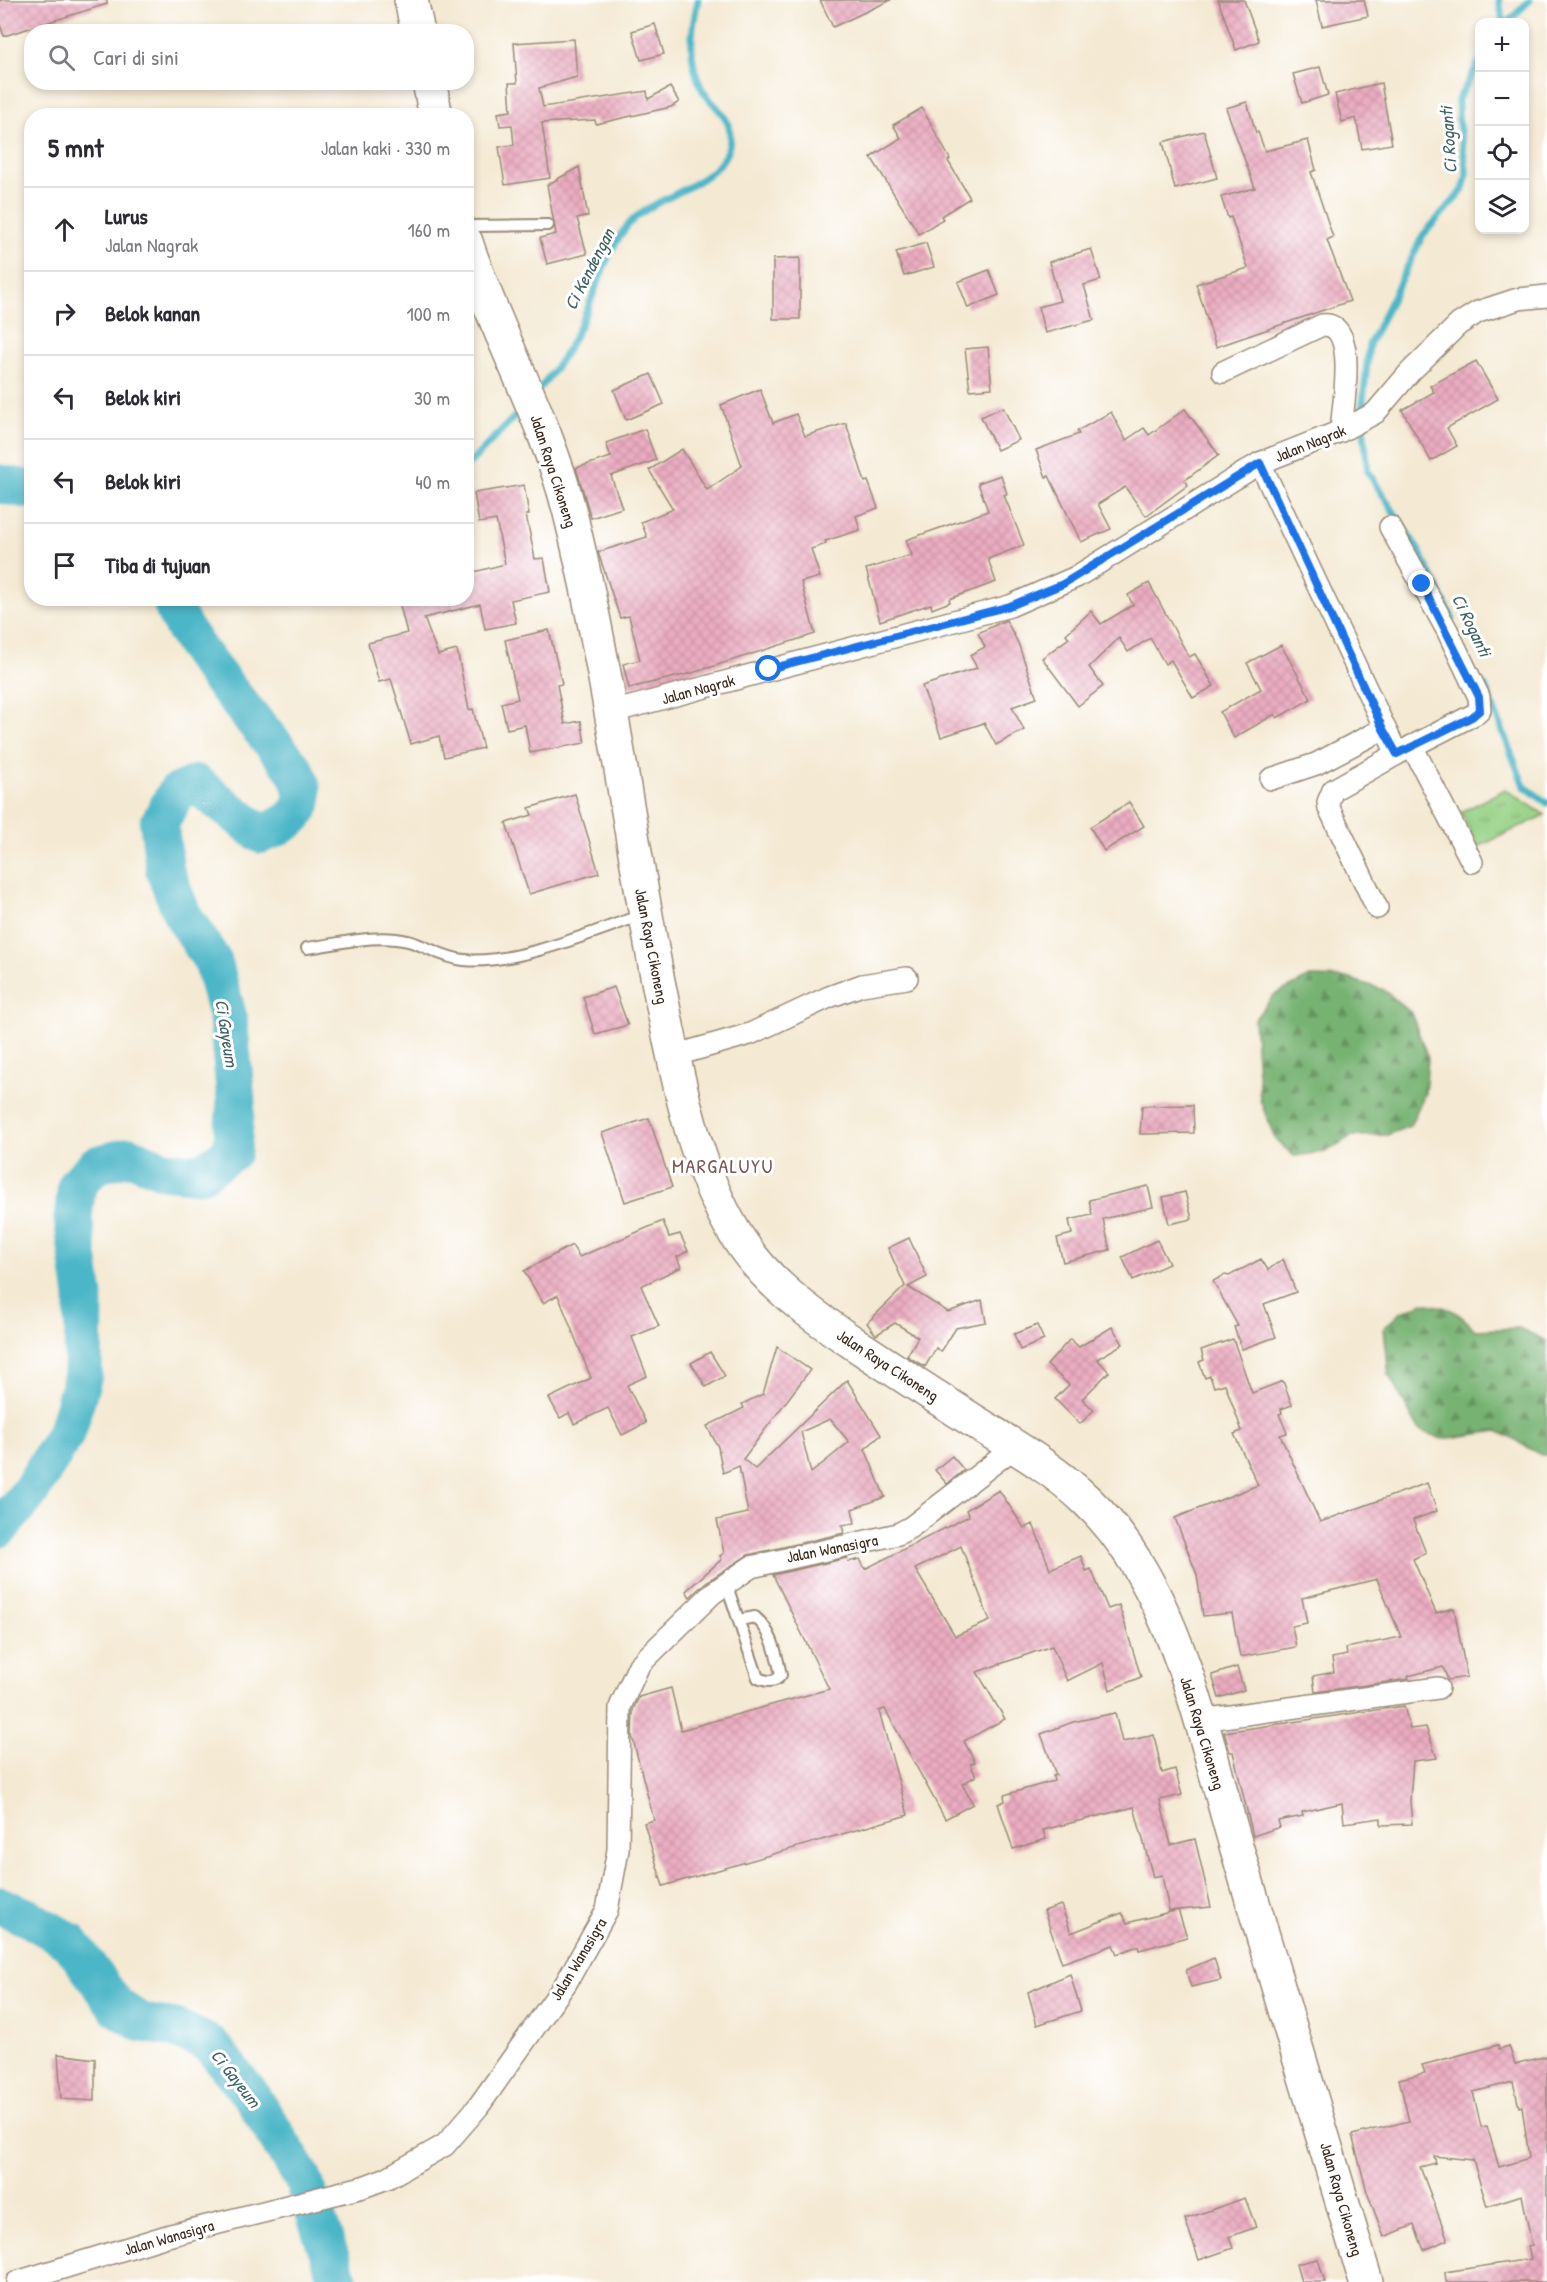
<!DOCTYPE html>
<html lang="id">
<meta charset="utf-8">
<style>
:root{--surface:#fff;--page:#f2f2f3;--text:#2b2b33;--muted:#7c7c81;--line:#e1e1e2}
body{margin:0;font-family:"Patrick Hand",sans-serif;background:var(--page);color:var(--text)}
.controls{position:absolute;right:18px;top:18px;display:grid;overflow:hidden;border-radius:12px;box-shadow:0 3px 9px #0003}
.controls button{width:54px;height:54px;display:grid;place-items:center;padding:0;border:0;border-bottom:2px solid var(--line);background:var(--surface);color:var(--text);font:30px sans-serif}
.stop{position:absolute;width:18px;height:18px;margin:-14px;border:4px solid #1a73e8;border-radius:50%;background:#fff}
.stop.end{background:#1a73e8;border-color:#fff;box-shadow:0 2px 6px #0008}
.list{margin:0;padding:0;list-style:none}
h2{display:flex;justify-content:space-between;align-items:center;height:78px;margin:0;padding:0 24px;font-size:26px}
h2 small{font-size:20px;font-weight:400;color:var(--muted)}
.list li{display:grid;grid-template-columns:39px 1fr auto;gap:18px;align-items:center;box-sizing:border-box;height:84px;padding:0 24px;border-top:2px solid var(--line)}
.list b{display:block;font-size:22px;white-space:nowrap}
.list p{margin:0;font-size:20px;white-space:nowrap;color:var(--muted)}
.list em{font-size:20px;font-style:normal;color:var(--muted)}
.icon{flex:none;width:33px;height:33px;fill:none;stroke:currentColor;stroke-width:2;stroke-linecap:round;stroke-linejoin:round}
.map{position:relative;flex:none;width:1547px;height:2282px;overflow:hidden}
.search{position:absolute;background:var(--surface);box-shadow:0 3px 9px #0003;left:24px;top:24px;width:450px;height:66px;display:flex;align-items:center;gap:15px;box-sizing:border-box;padding:0 21px;border-radius:24px;color:var(--muted);font-size:22px}
.panel{position:absolute;background:var(--surface);box-shadow:0 3px 9px #0003;left:24px;top:108px;width:450px;height:498px;border-radius:24px}
.map>svg:first-child{display:block}
.grass{fill:url(#grass-tufts);stroke:#687d51;stroke-width:1.5}
.forest{fill:url(#forest-firs);stroke:#596e48;stroke-width:1.5}
.lines{fill:none;stroke-linecap:round;stroke-linejoin:round}
.stream{stroke:#4bb6c7;stroke-width:7}
.river{stroke:#4bb6c7;stroke-width:39}
.building{fill:url(#building-cross-hatch);fill-rule:evenodd}
.service-casing{stroke:#988a78;stroke-width:14}
.minor-casing{stroke:#988a78;stroke-width:24}
.trunk-casing{stroke:#988a78;stroke-width:36}
.service{stroke:#fff;stroke-width:10}
.minor{stroke:#fff;stroke-width:21}
.trunk{stroke:#fff;stroke-width:33}
.route{stroke:#1a73e8;stroke-width:8}
.labels{text-anchor:middle;dominant-baseline:central;stroke-width:6;stroke-linejoin:round;paint-order:stroke}
.street-label{font-size:16px;fill:#3b2a1e;stroke:#fff}
.water-label{font-size:18px;font-style:italic;fill:#416262;stroke:#fff}
.quarter-label{font-size:20px;letter-spacing:1.5px;fill:#795857;stroke:#fff}
</style>
<div class="map">
<svg width="1547" height="2282" viewBox="0 0 1547 2282">
<defs>
<pattern id="grass-tufts" width="24" height="20" patternUnits="userSpaceOnUse" patternTransform="scale(1.5)"><rect width="24" height="20" fill="#94d084"/><path d="M3 7l-1-3M5 7V3M7 7l1-3M15 17l-1-3M17 17v-4M19 17l1-3" fill="none" stroke="#7aa96b"/></pattern>
<pattern id="forest-firs" width="22" height="20" patternUnits="userSpaceOnUse" patternTransform="scale(1.5)"><rect width="22" height="20" fill="#77b272"/><path d="M5 1l3.5 6h-7zM16 11l3.5 6h-7z" fill="#63915d"/></pattern>
<pattern id="building-cross-hatch" width="8" height="8" patternUnits="userSpaceOnUse" patternTransform="scale(1.5)"><rect width="8" height="8" fill="#ebacc1"/><path d="M0 0l8 8M0 8l8-8" fill="none" stroke="#ca94a5"/></pattern>
</defs>
<rect width="100%" height="100%" fill="#fff"/>
<filter id="ink" filterUnits="userSpaceOnUse"><feTurbulence type="fractalNoise" baseFrequency=".0167" numOctaves="2"/><feDisplacementMap in="SourceGraphic" scale="12" xChannelSelector="R" yChannelSelector="G"/><feConvolveMatrix kernelMatrix="1 2 1 2 8 2 1 2 1" color-interpolation-filters="sRGB"/></filter>
<filter id="wash" filterUnits="userSpaceOnUse"><feTurbulence type="fractalNoise" baseFrequency=".008" numOctaves="4" result="noise"/><feDisplacementMap in="SourceGraphic" scale="24" xChannelSelector="R" yChannelSelector="G"/><feGaussianBlur stdDeviation="1.35" result="paint"/><feColorMatrix in="noise" values="0 0 0 0 0 0 0 0 0 0 0 0 0 0 0 0 0 1.4 0 .05"/><feComposite in="paint" operator="in"/></filter>
<g filter="url(#wash)">
<rect width="100%" height="100%" fill="#f4e9d3"/>
<polygon class="grass" points="1505,789 1545,815 1478,847 1461,812"/>
<g class="forest">
<polygon points="1310,977 1347,978 1384,990 1411,1013 1428,1058 1425,1093 1410,1126 1387,1135 1351,1136 1326,1152 1294,1156 1275,1139 1260,1100 1254,1020 1274,995"/>
<path d="M 1423,1303 C 1449,1307 1457,1310 1475,1330 L 1519,1328 L 1547,1341 L 1547,1455 L 1541,1455 L 1498,1431 L 1442,1439 L 1419,1430 L 1389,1375 L 1384,1328 L 1400,1313 Z"/>
</g>
<g class="lines">
<g class="stream">
<polyline points="1499,0 1503,22"/>
<polyline points="1508,22 1530,0"/>
<path d="M 536,393 C 554,372 569,349 581,324 C 596,292 605,253 628,225 C 654,193 731,185 730,135 C 730,114 711,105 702,89 C 687,60 691,30 698,0"/>
<polyline points="1362,409 1369,345 1423,235 1463,190 1467,174 1459,123 1458,100 1480,61"/>
<polyline points="1363,423 1368,472 1419,551 1453,619"/>
<polyline points="466,467 523,408"/>
<polyline points="1485,686 1524,786 1547,803"/>
</g>
<g class="river">
<polyline points="0,484 32,490"/>
<path d="M 0,1528 L 30,1492 L 67,1431 L 83,1375 L 84,1297 L 73,1218 L 77,1184 L 96,1165 L 130,1156 L 164,1170 L 200,1174 L 232,1152 L 236,1100 L 228,1018 L 213,962 L 182,914 L 165,871 L 159,824 L 176,793 L 196,784 L 261,834 C 295,822 315,806 294,769 C 267,735 176,635 171,598"/>
<polyline points="0,1906 29,1918 70,1942 117,2007 142,2023 175,2028 211,2045 253,2098 302,2177 339,2282"/>
</g>
</g>
<g id="blocks">
<g class="building">
<polygon points="0,0 107,0 107,4 4,36 0,25"/>
<polygon points="820,0 891,0 833,27"/>
<polygon points="1218,0 1244,0 1259,41 1236,50"/>
<polygon points="1316,0 1364,0 1368,16 1322,26"/>
<polygon points="655,24 664,54 641,60 632,31"/>
<polygon points="574,39 577,77 539,88 543,107 647,91 648,99 670,87 679,102 671,107 596,124 595,120 542,123 550,178 505,185 499,147 514,145 512,125 500,126 498,113 511,111 509,83 517,83 514,43"/>
<polygon points="1320,67 1328,95 1302,103 1293,74"/>
<polygon points="1381,83 1392,144 1362,149 1356,118 1342,122 1335,94"/>
<polygon points="1247,102 1256,133 1258,132 1265,151 1308,140 1316,170 1311,172 1333,237 1327,240 1350,301 1216,347 1196,284 1248,268 1231,217 1228,218 1221,197 1255,188 1226,108"/>
<polygon points="922,108 950,159 948,161 970,198 941,216 943,219 919,234 871,157 901,138 893,125"/>
<polygon points="1204,131 1217,178 1175,189 1163,142"/>
<polygon points="579,167 588,216 577,218 587,254 547,264 540,238 556,234 547,185"/>
<polygon points="926,243 934,267 904,276 896,252"/>
<polygon points="1091,249 1101,280 1084,285 1094,320 1045,333 1038,307 1060,301 1049,262"/>
<polygon points="800,258 800,319 773,319 773,259"/>
<polygon points="989,270 999,295 968,308 958,282"/>
<polygon points="988,347 992,388 970,390 965,349"/>
<polygon points="1476,361 1498,399 1447,428 1457,446 1431,461 1402,410 1434,392 1430,386"/>
<polygon points="651,374 664,404 626,420 614,390"/>
<polygon points="760,389 773,423 796,414 805,436 846,423 865,482 868,481 878,508 856,516 860,530 825,541 826,544 811,549 820,577 801,582 815,634 692,673 629,688 623,664 640,660 629,616 620,618 598,552 647,537 641,522 673,509 649,470 682,449 707,490 742,466 721,405"/>
<polygon points="1003,407 1019,440 997,450 981,417"/>
<polygon points="1185,409 1219,455 1185,480 1188,485 1146,516 1125,487 1098,504 1111,529 1081,542 1049,476 1046,477 1036,450 1079,434 1077,431 1111,412 1126,440 1144,428 1149,435"/>
<polygon points="645,429 656,460 611,476 622,508 591,518 576,468 611,457 606,443"/>
<polygon points="1001,475 1007,494 1004,495 1024,545 988,559 996,582 949,599 950,602 932,609 931,604 880,621 866,569 912,555 906,540 988,511 978,483"/>
<polygon points="524,485 529,515 526,515 535,559 544,558 550,592 511,600 516,623 485,629 480,604 424,618 438,655 457,650 469,710 473,709 483,748 444,757 439,736 411,744 391,679 379,682 368,643 407,633 398,598 466,598 466,574 505,564 496,520 479,523 474,493"/>
<polygon points="1149,583 1189,657 1195,654 1214,686 1193,698 1171,660 1165,664 1150,638 1128,652 1119,638 1089,667 1103,686 1078,706 1042,658 1069,638 1066,634 1091,611 1101,624 1133,605 1128,595"/>
<polygon points="1006,620 1018,643 1037,698 1012,707 1024,730 996,745 984,723 941,737 922,686 977,668 970,655 985,647 978,633"/>
<polygon points="549,630 562,684 557,685 565,724 581,721 585,743 530,753 525,725 507,729 501,703 518,699 505,640"/>
<polygon points="1281,645 1311,699 1277,718 1275,714 1234,738 1220,712 1261,689 1247,663"/>
<polygon points="575,794 599,873 529,894 506,823 532,815 529,808"/>
<polygon points="1129,802 1144,826 1104,851 1090,827"/>
<polygon points="614,987 628,1025 595,1034 583,997"/>
<polygon points="1193,1105 1194,1133 1140,1134 1142,1106"/>
<polygon points="649,1118 672,1187 625,1202 602,1133"/>
<polygon points="1148,1186 1153,1207 1103,1219 1110,1250 1063,1262 1057,1238 1072,1234 1069,1220 1092,1215 1089,1200"/>
<polygon points="1185,1192 1192,1219 1169,1224 1163,1197"/>
<polygon points="663,1221 669,1237 680,1234 688,1251 677,1257 681,1267 641,1286 659,1326 632,1337 647,1376 627,1385 646,1423 622,1435 608,1408 574,1424 569,1413 560,1418 549,1398 591,1378 558,1295 543,1303 524,1271 572,1245 579,1257"/>
<polygon points="909,1238 927,1277 908,1287 948,1312 982,1300 986,1322 956,1328 941,1352 936,1348 925,1367 907,1356 918,1337 895,1323 876,1335 867,1323 905,1286 888,1248"/>
<polygon points="1157,1240 1169,1264 1133,1280 1122,1257"/>
<polygon points="1261,1259 1268,1270 1283,1259 1296,1292 1264,1304 1276,1337 1242,1349 1234,1327 1238,1326 1213,1281 1225,1275 1229,1276"/>
<polygon points="1037,1325 1044,1340 1020,1350 1014,1334"/>
<polygon points="1112,1327 1123,1344 1097,1359 1109,1372 1082,1399 1094,1410 1080,1424 1055,1399 1069,1385 1047,1365 1070,1339 1079,1347"/>
<polygon points="1233,1339 1252,1393 1283,1381 1292,1405 1281,1409 1282,1413 1279,1414 1287,1433 1280,1435 1320,1522 1427,1483 1437,1511 1413,1520 1426,1553 1413,1559 1436,1613 1454,1608 1467,1677 1448,1680 1443,1667 1408,1676 1409,1679 1315,1692 1313,1676 1334,1672 1332,1658 1347,1655 1346,1648 1401,1637 1377,1579 1302,1598 1307,1623 1292,1626 1296,1647 1240,1657 1232,1613 1203,1616 1197,1575 1175,1518 1258,1485 1234,1434 1242,1431 1225,1384 1214,1387 1210,1376 1205,1378 1199,1362 1204,1360 1201,1350"/>
<path d="M 777,1347 L 810,1370 L 743,1459 L 755,1469 L 847,1380 L 881,1435 L 865,1449 L 885,1497 L 852,1509 L 855,1523 L 842,1525 L 844,1533 L 748,1555 L 706,1582 L 690,1597 L 686,1591 L 722,1559 L 720,1556 L 724,1553 L 717,1520 L 748,1513 L 739,1466 L 723,1473 L 718,1447 L 707,1426 L 744,1408 L 742,1404 L 763,1394 ZM 830,1419 L 849,1442 L 811,1473 L 801,1432 Z"/>
<polygon points="710,1352 725,1376 706,1387 691,1363"/>
<polygon points="952,1456 964,1470 947,1484 935,1470"/>
<path d="M 999,1490 L 1024,1528 L 1033,1524 L 1050,1569 L 1081,1556 L 1086,1571 L 1091,1569 L 1108,1609 L 1119,1605 L 1141,1677 L 1110,1690 L 1103,1663 L 1067,1681 L 1052,1646 L 977,1672 L 1005,1719 L 964,1741 L 975,1762 L 970,1764 L 976,1776 L 962,1784 L 973,1804 L 945,1819 L 885,1709 L 879,1711 L 908,1815 L 663,1886 L 644,1823 L 654,1820 L 632,1736 L 633,1710 L 639,1697 L 671,1688 L 681,1730 L 829,1689 L 773,1575 L 847,1558 L 848,1562 L 860,1559 L 865,1569 L 969,1516 L 966,1510 ZM 961,1546 L 990,1621 L 955,1636 L 915,1569 Z"/>
<polygon points="1237,1667 1244,1690 1219,1698 1212,1675"/>
<polygon points="1404,1706 1410,1729 1426,1727 1437,1758 1413,1761 1410,1801 1412,1824 1381,1825 1381,1818 1344,1823 1342,1803 1302,1812 1303,1816 1278,1821 1280,1827 1253,1836 1233,1752 1230,1752 1224,1732"/>
<polygon points="1115,1713 1122,1742 1154,1735 1162,1773 1175,1769 1182,1795 1160,1800 1171,1845 1195,1839 1211,1907 1169,1911 1162,1875 1153,1877 1134,1807 1043,1830 1046,1839 1013,1849 998,1804 1005,1801 1004,1795 1054,1781 1053,1776 1056,1775 1041,1734 1073,1722"/>
<polygon points="1061,1905 1071,1933 1122,1913 1127,1923 1178,1910 1187,1937 1139,1950 1138,1946 1117,1954 1113,1945 1062,1963 1044,1911"/>
<polygon points="1214,1958 1221,1980 1191,1987 1186,1970"/>
<polygon points="1070,1974 1081,2011 1037,2025 1028,1992"/>
<path d="M 1498,2045 L 1499,2049 L 1509,2046 L 1515,2064 L 1547,2056 L 1547,2282 L 1446,2282 L 1445,2272 L 1531,2259 L 1528,2247 L 1532,2246 L 1522,2195 L 1487,2206 L 1473,2160 L 1434,2156 L 1436,2163 L 1420,2167 L 1448,2240 L 1424,2250 L 1414,2225 L 1384,2237 L 1367,2192 L 1352,2135 L 1409,2121 L 1399,2079 L 1425,2073 L 1422,2065 ZM 1513,2082 L 1519,2107 L 1522,2106 L 1529,2158 L 1499,2167 L 1487,2126 L 1481,2127 L 1473,2092 Z"/>
<polygon points="58,2054 95,2059 95,2101 61,2099"/>
<polygon points="1245,2198 1256,2227 1229,2237 1233,2248 1199,2260 1185,2219"/>
<polygon points="1318,2259 1325,2282 1301,2282 1296,2264"/>
</g>
</g>
</g>
<g filter="url(#ink)">
<use href="#blocks" fill-opacity="0" stroke="#988a78" stroke-width="1.5"/>
<g class="lines">
<g class="service-casing">
<g id="service">
<polyline points="466,226 548,225"/>
<path d="M 307,948 C 339,944 376,933 408,941 C 427,946 443,958 464,960 C 515,965 593,932 642,915"/>
<path d="M 726,1583 L 758,1678 C 767,1682 775,1683 781,1675 C 776,1653 773,1632 755,1617 L 739,1620"/>
</g>
</g>
<g class="minor-casing">
<g id="minor">
<path d="M 1223,372 L 1322,325 C 1360,321 1342,409 1341,431"/>
<polyline points="1260,463 1397,754"/>
<polyline points="612,712 1010,606 1076,577 1260,463 1341,431 1375,413 1410,372 1459,324 1478,312 1518,299 1547,296"/>
<polyline points="1412,746 1472,862"/>
<polyline points="1271,779 1316,764 1383,729"/>
<polyline points="1377,908 1329,808 1328,802 1333,790 1397,754 1477,713 1480,710 1479,697 1447,630 1390,527"/>
<polyline points="673,1056 750,1034 829,997 862,985 907,978"/>
<polyline points="1201,1720 1438,1688"/>
<polyline points="17,2282 167,2236 363,2187 387,2178 445,2145 478,2107 566,1983 607,1910 618,1850 620,1707 639,1665 713,1593 751,1567 898,1534 911,1527 1015,1447"/>
</g>
</g>
<g class="trunk-casing">
<g id="trunk">
<polyline points="411,0 418,32"/>
<polyline points="429,82 436,116"/>
<path d="M 466,242 C 496,334 546,418 570,513 C 608,667 628,825 658,981 C 675,1064 691,1162 736,1235 C 765,1282 810,1314 855,1344 C 894,1370 933,1395 972,1420 C 1010,1444 1053,1468 1086,1500 C 1179,1587 1204,1741 1240,1859 C 1283,1999 1325,2140 1366,2282"/>
</g>
</g>
<use href="#service" class="service"/>
<use href="#minor" class="minor"/>
<use href="#trunk" class="trunk"/>
</g>
</g>
<g class="lines" filter="url(#ink)">
<polyline class="route" points="769,669 1010,606 1063,584 1260,463 1383,729 1397,754 1472,717 1480,710 1479,697 1422,584"/>
</g>
<g class="labels">
<g class="street-label">
<text transform="translate(1310 443) rotate(-22)">Jalan Nagrak</text>
<text transform="translate(554 471) rotate(72)">Jalan Raya Cikoneng</text>
<text transform="translate(698 689) rotate(-15)">Jalan Nagrak</text>
<text transform="translate(652 946) rotate(79)">Jalan Raya Cikoneng</text>
<text transform="translate(888 1365) rotate(33)">Jalan Raya Cikoneng</text>
<text transform="translate(832 1548) rotate(-11)">Jalan Wanasigra</text>
<text transform="translate(1203 1733) rotate(73)">Jalan Raya Cikoneng</text>
<text transform="translate(578 1959) rotate(-59)">Jalan Wanasigra</text>
<text transform="translate(1342 2199) rotate(74)">Jalan Raya Cikoneng</text>
<text transform="translate(169 2237) rotate(-16)">Jalan Wanasigra</text>
</g>
<g class="water-label">
<text transform="translate(1448 140) rotate(-94)">Ci Roganti</text>
<text transform="translate(589 269) rotate(-63)">Ci Kendengan</text>
<text transform="translate(1472 625) rotate(64)">Ci Roganti</text>
<text transform="translate(227 1033) rotate(81)">Ci Gayeum</text>
<text transform="translate(236 2078) rotate(52)">Ci Gayeum</text>
</g>
<g class="quarter-label">
<text x="723" y="1165">MARGALUYU</text>
</g>
</g>
</svg>
<div class="controls">
<button>+</button>
<button>−</button>
<button><svg class="icon" aria-label="locate" viewBox="0 0 24 24"><circle cx="12" cy="12" r="6"/><path d="M12 2v4M12 18v4M2 12h4M18 12h4"/></svg></button>
<button><svg class="icon" aria-label="layers" viewBox="0 0 24 24"><path d="M12 4l9 5-9 5-9-5zM3 14l9 5 9-5"/></svg></button>
</div>
<div class="stop" style="left:769px;top:669px"></div>
<div class="stop end" style="left:1422px;top:584px"></div>
<div class="search"><svg class="icon" aria-label="search" viewBox="0 0 24 24"><circle cx="10" cy="10" r="6"/><path d="M15 15l6 6"/></svg>Cari di sini</div>
<section class="panel">
<h2>5 mnt<small>Jalan kaki · 330 m</small></h2>
<ul class="list">
<li><svg class="icon" aria-label="ahead" viewBox="0 0 24 24"><path d="M12 20V5M6 11l6-6 6 6"/></svg><div><b>Lurus</b><p>Jalan Nagrak</p></div><em>160 m</em></li>
<li><svg class="icon" aria-label="right" viewBox="0 0 24 24"><path d="M7 20v-9h11M14 6l5 5-5 5"/></svg><div><b>Belok kanan</b></div><em>100 m</em></li>
<li><svg class="icon" aria-label="left" viewBox="0 0 24 24"><path d="M17 20v-9H6M10 6l-5 5 5 5"/></svg><div><b>Belok kiri</b></div><em>30 m</em></li>
<li><svg class="icon" aria-label="left" viewBox="0 0 24 24"><path d="M17 20v-9H6M10 6l-5 5 5 5"/></svg><div><b>Belok kiri</b></div><em>40 m</em></li>
<li><svg class="icon" aria-label="arrive" viewBox="0 0 24 24"><path d="M6 21V4h12l-3 4 3 4H6"/></svg><div><b>Tiba di tujuan</b></div></li>
</ul>
</section>
</div>
